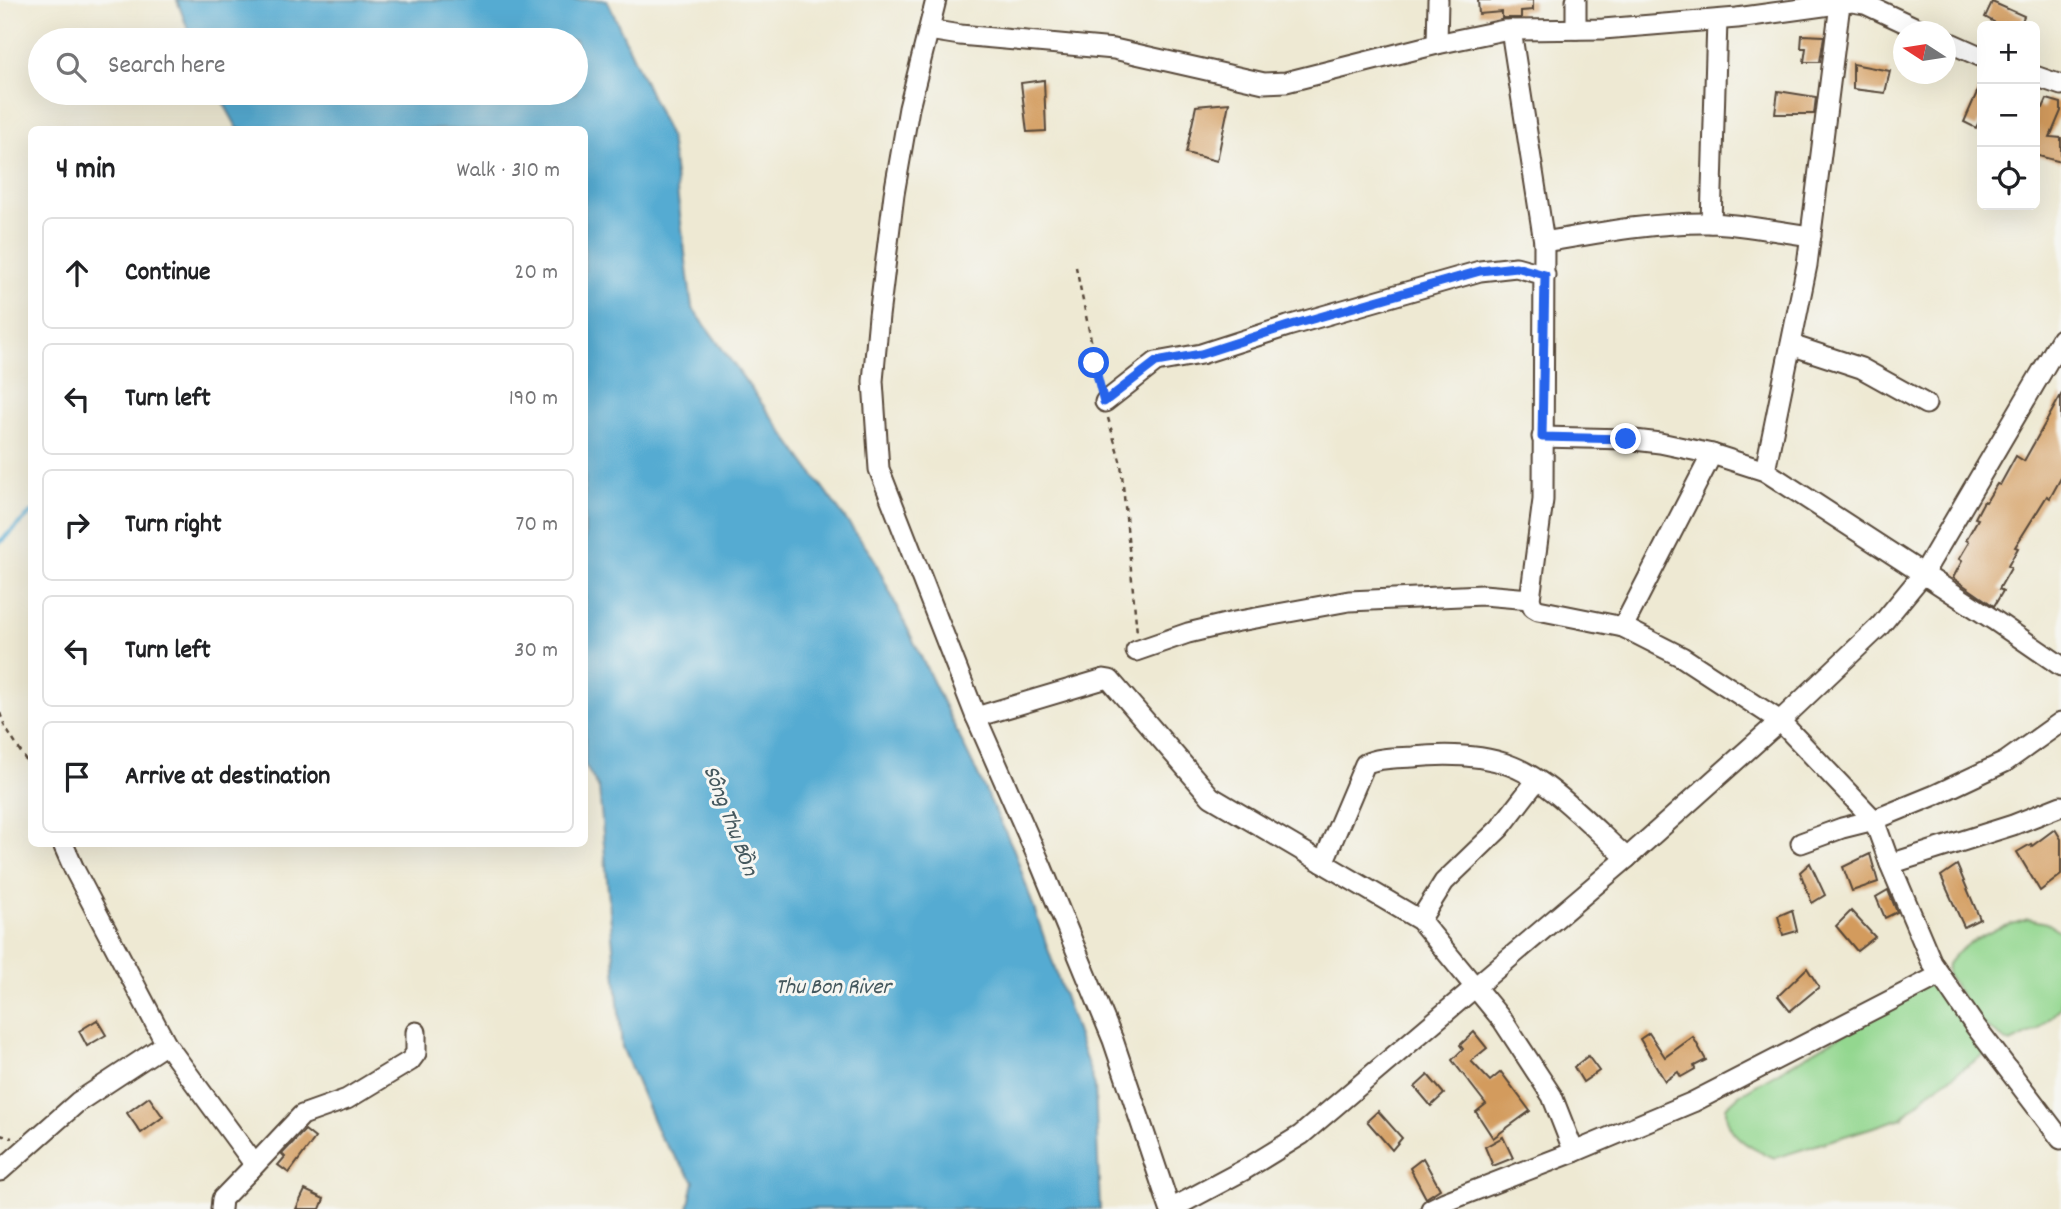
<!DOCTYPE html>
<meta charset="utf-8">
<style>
:root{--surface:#fff;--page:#f6f6f6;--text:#202124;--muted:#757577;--line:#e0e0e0}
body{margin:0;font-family:Dekko,sans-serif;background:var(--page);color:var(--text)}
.controls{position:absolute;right:21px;top:21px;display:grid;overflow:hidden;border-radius:10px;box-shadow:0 7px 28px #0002}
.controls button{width:63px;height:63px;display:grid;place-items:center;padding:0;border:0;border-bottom:2px solid var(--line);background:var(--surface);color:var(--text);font:35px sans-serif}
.compass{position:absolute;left:1893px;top:21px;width:63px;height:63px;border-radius:50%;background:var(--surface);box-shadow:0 7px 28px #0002;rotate:282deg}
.stop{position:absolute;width:21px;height:21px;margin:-16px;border:5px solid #2563eb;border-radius:50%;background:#fff}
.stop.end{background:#2563eb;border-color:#fff;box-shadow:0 2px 7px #0008}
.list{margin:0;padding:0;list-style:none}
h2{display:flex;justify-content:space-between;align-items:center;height:91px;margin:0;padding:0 28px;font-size:30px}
h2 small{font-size:23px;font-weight:400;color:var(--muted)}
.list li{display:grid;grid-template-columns:46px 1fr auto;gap:21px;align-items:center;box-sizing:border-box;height:112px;margin:0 14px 14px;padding:0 14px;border:2px solid var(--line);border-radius:10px}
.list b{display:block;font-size:26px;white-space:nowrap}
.list em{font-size:23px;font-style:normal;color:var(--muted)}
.icon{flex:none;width:38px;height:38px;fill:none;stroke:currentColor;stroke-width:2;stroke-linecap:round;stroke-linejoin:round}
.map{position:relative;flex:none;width:2061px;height:1209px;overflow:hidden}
.search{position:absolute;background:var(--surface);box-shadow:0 7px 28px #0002;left:28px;top:28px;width:560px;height:77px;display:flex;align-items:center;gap:18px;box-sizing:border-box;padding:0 24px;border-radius:38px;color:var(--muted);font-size:26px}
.panel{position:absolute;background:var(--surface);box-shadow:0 7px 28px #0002;left:28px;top:126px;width:560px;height:721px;border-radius:10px}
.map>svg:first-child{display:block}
.green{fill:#93d78f;stroke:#678056;stroke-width:2}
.water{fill:#55abd2;stroke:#486a78;stroke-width:2}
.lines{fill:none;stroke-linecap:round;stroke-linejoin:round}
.stream{stroke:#55abd2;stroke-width:5}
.building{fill:#d39b5d}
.street-casing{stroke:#564739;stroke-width:23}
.path{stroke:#564739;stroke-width:2.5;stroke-dasharray:5 5;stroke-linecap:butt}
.street{stroke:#fff;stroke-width:19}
.route{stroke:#2563eb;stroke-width:9}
.labels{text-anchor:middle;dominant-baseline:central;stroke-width:6;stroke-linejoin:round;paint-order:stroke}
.water-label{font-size:23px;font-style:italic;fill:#44575d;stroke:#f6f6f2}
</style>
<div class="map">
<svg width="2061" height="1209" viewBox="0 0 2061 1209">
<rect width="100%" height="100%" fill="#f6f6f2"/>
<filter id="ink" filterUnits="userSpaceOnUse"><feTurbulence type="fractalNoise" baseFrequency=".0143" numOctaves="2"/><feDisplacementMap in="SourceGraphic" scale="14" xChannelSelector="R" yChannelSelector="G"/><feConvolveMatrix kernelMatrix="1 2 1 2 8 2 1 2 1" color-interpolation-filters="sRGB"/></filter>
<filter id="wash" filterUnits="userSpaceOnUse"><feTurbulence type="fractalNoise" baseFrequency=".00686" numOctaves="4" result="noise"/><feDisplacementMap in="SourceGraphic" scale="28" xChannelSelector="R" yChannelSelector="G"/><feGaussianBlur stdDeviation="1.57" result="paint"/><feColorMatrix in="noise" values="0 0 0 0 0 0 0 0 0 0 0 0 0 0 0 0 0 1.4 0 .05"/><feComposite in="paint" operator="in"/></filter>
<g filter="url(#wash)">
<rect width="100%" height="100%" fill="#eee9d3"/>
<g class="green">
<polygon points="2028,919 2047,923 2061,932 2061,1007 2038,1030 2010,1043 1980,1023 1947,975 1948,964 1955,955 1970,943 1996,929"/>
<path d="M 1926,985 L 1939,988 L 1985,1054 L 1928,1093 L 1902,1118 L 1775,1158 C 1752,1150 1724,1136 1726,1107 L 1739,1095 Z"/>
</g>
<polygon class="water" points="177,0 607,0 670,137 692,307 873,557 1014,850 1095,1086 1100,1209 688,1209 694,1181 660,1137 622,1047 599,789 585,765 584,130 238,129 218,93 576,93 576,40 192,40"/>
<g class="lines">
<polyline class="stream" points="0,542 32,512"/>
</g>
<g id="blocks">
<g class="building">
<polygon points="1478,0 1533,0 1533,10 1521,11 1521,18 1502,18 1502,12 1479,14"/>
<polygon points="1992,2 2024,16 2020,26 1993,26 1994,22 1985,17"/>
<polygon points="1802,35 1824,36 1820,62 1804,62 1806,48 1801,48"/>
<polygon points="1853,64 1890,71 1885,93 1853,89"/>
<polygon points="1044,80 1046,131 1027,132 1021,83"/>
<polygon points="1982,81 1982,115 1976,128 1964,122"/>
<polygon points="1778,91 1816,97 1814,114 1775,114"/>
<polygon points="2047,99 2061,103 2061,111 2050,137 2061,138 2061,162 2035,155 2035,105 2043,108"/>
<polygon points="1229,103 1217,161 1186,153 1196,106"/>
<polygon points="2061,395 2061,478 2050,498 2047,496 2015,547 2018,548 2008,566 2011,568 1999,589 2003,591 1994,606 1953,578 1962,561 1959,559 1969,542 1966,540 1978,519 1975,518 1984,501 1986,502 1997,484 2000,485 2016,456 2024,461"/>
<polygon points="2055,829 2061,839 2061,875 2040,891 2017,852 2031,844 2032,846"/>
<polygon points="1870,854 1878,882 1852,891 1843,867"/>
<polygon points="1810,863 1825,895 1812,903 1800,872"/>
<polygon points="1957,865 1980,919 1964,927 1941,876"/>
<polygon points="1888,890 1897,912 1885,918 1876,897"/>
<polygon points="1792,910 1797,931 1783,935 1778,916"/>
<polygon points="1851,911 1875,937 1857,951 1836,926"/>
<polygon points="1807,968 1819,987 1790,1011 1778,996"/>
<polygon points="97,1020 106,1035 87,1046 79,1031"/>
<polygon points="1474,1032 1487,1048 1471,1061 1490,1081 1501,1072 1530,1111 1493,1138 1476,1112 1486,1104 1452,1060 1463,1049 1460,1045"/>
<polygon points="1649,1033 1665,1057 1693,1037 1706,1060 1694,1066 1695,1069 1681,1077 1678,1072 1665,1081 1640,1039"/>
<polygon points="1588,1056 1599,1071 1583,1082 1574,1067"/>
<polygon points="1428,1075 1444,1094 1431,1106 1415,1087"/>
<polygon points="149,1097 163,1117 141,1133 127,1113"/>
<polygon points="1378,1111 1402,1138 1392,1150 1367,1121"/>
<polygon points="305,1130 315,1138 289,1173 278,1165 285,1157 282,1154"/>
<polygon points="1503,1137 1513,1158 1493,1166 1485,1147"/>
<polygon points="1423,1158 1440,1189 1426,1198 1410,1168"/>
<polygon points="305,1190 324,1199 320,1209 296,1209"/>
</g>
</g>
</g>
<g filter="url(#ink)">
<use href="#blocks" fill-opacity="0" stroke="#564739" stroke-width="2"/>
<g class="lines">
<g class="street-casing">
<g id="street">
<polyline points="936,0 909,108 894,194 879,316 873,381 879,469 976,717 1041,865 1113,1040 1170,1209"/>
<polyline points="1576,29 1576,0"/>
<polyline points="929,30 960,35 1114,49 1264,83 1286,82 1437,44 1504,30 1603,29 1737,18 1852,2 1865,4 1925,32"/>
<polyline points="1511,30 1544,242 1543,500 1530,599 1533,607 1538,610 1623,627 1682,657 1780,721 1874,820 1890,864 1932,963 1973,1023 2061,1139"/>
<polyline points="1946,41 1982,57"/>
<polyline points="1437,44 1438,0"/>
<polyline points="2035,76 2061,85"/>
<polyline points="1711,223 1717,20"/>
<path d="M 1544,242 C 1598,233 1655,222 1710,223 C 1743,224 1778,232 1811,236"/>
<polyline points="1791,345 1861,368 1926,404"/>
<polyline points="1105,402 1156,362 1201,354 1288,326 1480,271 1516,267 1545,275"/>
<polyline points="1542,437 1626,439 1660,443 1712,454 1765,471 1994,620 2061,666"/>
<polyline points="1765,471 1807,265 1840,4"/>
<polyline points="1623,627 1712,454"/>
<polyline points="1136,651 1188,633 1234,622 1349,601 1483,595 1530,599"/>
<polyline points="976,717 1104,679 1110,680 1211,797 1420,920 1503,1021 1552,1096 1574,1152"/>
<polyline points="1801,843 1842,828 1874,820 1935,795 2005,762 2061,722"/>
<polyline points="63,844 74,869 166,1044 252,1161 251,1169 222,1199 221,1209"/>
<path d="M 1323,863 L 1365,764 C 1378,757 1398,758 1413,757 C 1444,754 1479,754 1509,765 C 1549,779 1595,830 1627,858"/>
<polyline points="1890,864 2013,825 2061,806"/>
<polyline points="1420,920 1444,882 1500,828 1537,780"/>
<polyline points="251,1169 302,1115 347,1099 410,1061 416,1053 416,1032"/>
<polyline points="0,1171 78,1102 166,1044"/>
<polyline points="1171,1209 1244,1170 1301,1135 1627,858 1780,721 1880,626 1923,574 2061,339"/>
<polyline points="1431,1209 1445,1202 1574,1152 1693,1102 1940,975"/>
</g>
</g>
<g class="path">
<polyline points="1076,267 1100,384"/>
<polyline points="1108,418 1121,464 1137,633"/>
<polyline points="0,713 5,727 32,770"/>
<polyline points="0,1135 12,1138"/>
</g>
<use href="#street" class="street"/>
</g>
</g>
<g class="lines" filter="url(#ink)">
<polyline class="route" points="1094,363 1104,402 1156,362 1201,354 1288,326 1480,271 1516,267 1545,275 1542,437 1626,439"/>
</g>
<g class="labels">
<g class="water-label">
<text transform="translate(729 821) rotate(69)">Sông Thu Bồn</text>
<text x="833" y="988">Thu Bon River</text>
</g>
</g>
</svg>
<div class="controls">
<button>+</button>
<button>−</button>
<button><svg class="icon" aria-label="locate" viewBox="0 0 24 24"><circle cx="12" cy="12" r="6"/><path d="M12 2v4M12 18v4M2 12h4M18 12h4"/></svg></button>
</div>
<svg class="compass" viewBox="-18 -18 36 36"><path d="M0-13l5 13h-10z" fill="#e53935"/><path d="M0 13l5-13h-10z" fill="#757577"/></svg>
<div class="stop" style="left:1094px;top:363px"></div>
<div class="stop end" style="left:1626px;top:439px"></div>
<div class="search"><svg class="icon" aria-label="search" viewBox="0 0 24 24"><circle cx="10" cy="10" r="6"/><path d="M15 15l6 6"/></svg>Search here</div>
<section class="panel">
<h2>4 min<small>Walk · 310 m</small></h2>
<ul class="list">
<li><svg class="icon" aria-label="ahead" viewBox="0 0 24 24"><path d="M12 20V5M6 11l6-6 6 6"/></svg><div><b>Continue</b></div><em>20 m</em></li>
<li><svg class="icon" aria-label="left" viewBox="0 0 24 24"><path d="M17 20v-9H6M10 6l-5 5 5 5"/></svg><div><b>Turn left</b></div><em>190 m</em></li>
<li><svg class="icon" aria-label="right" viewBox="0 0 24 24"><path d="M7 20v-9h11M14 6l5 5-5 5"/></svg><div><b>Turn right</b></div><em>70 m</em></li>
<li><svg class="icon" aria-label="left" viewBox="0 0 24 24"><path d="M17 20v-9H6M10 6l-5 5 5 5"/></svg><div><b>Turn left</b></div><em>30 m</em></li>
<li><svg class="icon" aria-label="arrive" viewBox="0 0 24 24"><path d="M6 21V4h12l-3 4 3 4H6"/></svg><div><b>Arrive at destination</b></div></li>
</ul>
</section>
</div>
